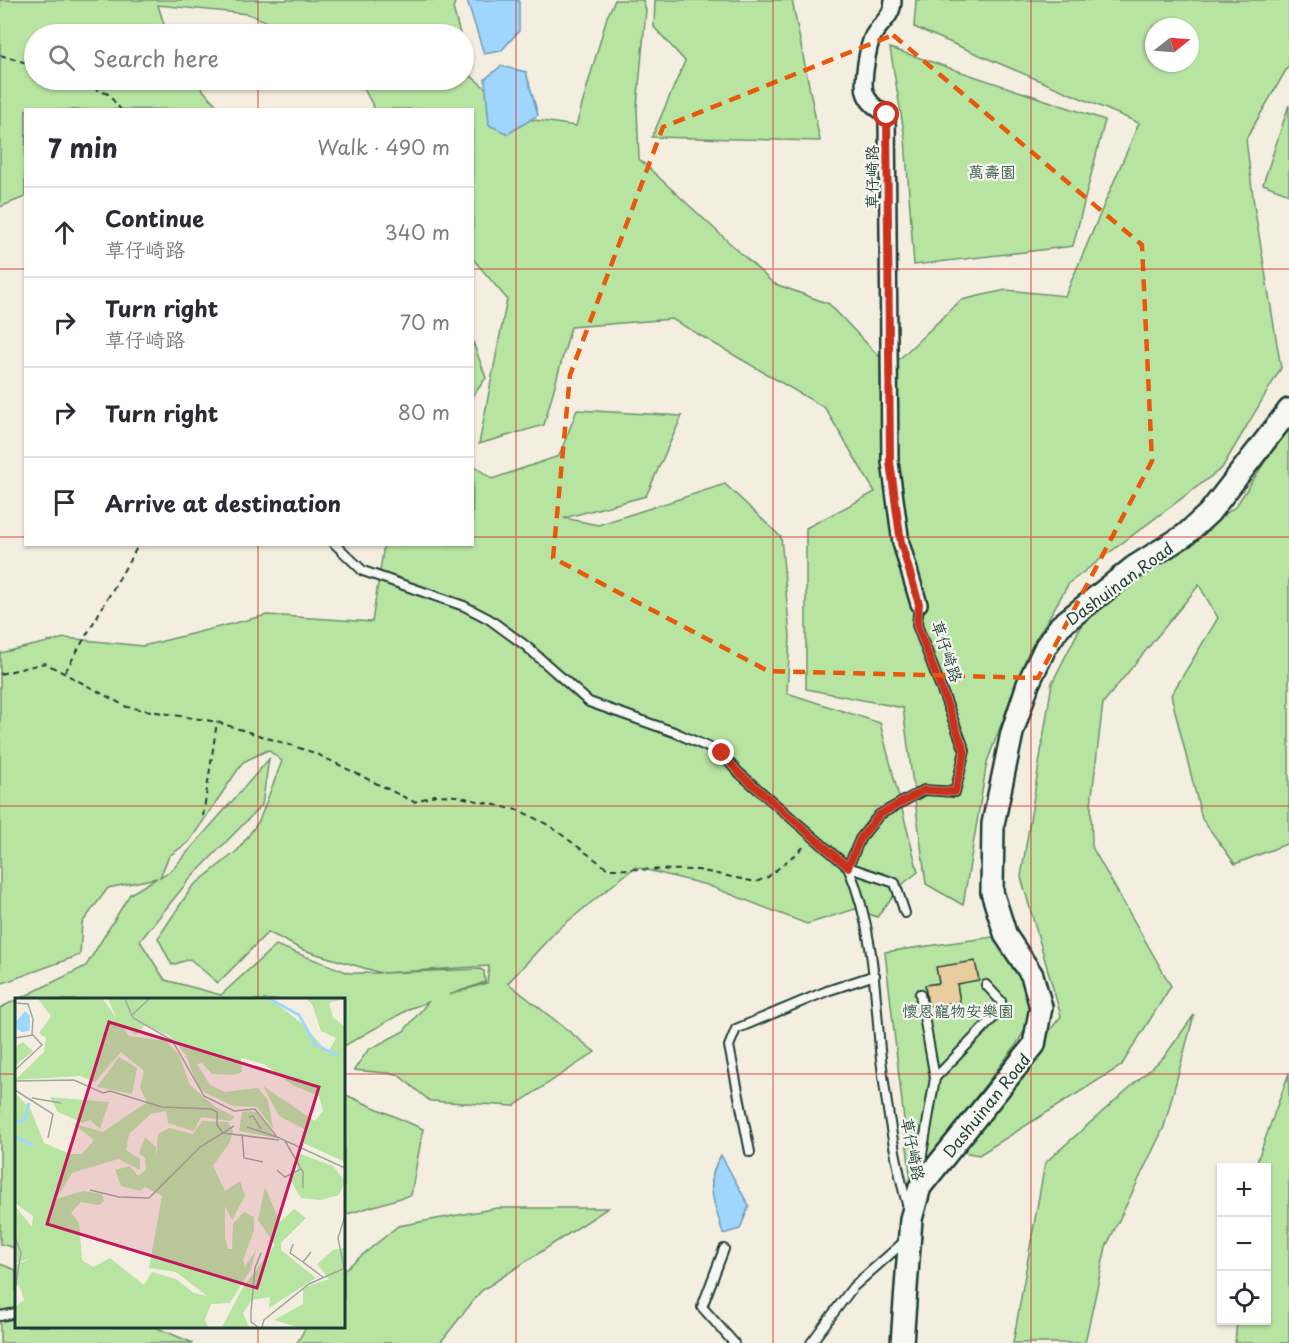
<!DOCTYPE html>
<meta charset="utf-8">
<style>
:root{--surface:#fff;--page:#f2f2f3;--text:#2b2b33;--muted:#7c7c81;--line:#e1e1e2}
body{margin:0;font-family:"Playpen Sans","LXGW WenKai TC",sans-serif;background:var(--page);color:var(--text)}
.controls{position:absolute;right:18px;bottom:18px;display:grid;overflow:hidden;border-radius:0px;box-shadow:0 2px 4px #0004}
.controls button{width:54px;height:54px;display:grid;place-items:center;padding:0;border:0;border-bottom:2px solid var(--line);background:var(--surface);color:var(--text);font:30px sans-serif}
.compass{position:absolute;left:1145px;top:18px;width:54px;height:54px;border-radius:50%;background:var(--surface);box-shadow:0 2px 4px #0004;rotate:73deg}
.stop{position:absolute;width:18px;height:18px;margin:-14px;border:4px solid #c8321e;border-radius:50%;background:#fff}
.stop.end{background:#c8321e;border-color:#fff;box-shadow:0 2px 6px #0008}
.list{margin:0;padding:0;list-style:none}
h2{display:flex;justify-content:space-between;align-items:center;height:78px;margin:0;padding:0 24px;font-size:26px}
h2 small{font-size:20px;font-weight:400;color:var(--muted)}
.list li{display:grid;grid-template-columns:39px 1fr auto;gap:18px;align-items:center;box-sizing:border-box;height:90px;padding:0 24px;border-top:2px solid var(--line)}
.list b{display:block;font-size:22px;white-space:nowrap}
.list p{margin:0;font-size:20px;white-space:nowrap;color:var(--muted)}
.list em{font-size:20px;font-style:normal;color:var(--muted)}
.icon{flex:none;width:33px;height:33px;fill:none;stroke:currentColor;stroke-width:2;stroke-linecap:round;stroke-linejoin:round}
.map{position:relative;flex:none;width:1289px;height:1343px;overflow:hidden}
.search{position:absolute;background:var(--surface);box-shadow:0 2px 4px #0004;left:24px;top:24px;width:450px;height:66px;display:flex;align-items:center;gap:15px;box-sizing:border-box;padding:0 21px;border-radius:33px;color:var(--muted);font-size:22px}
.panel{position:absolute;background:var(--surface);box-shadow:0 2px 4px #0004;left:24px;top:108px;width:450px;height:438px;border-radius:0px}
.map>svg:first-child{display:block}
.green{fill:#b8e4a2;stroke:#6c906b;stroke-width:1.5;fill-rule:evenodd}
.water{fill:#9fd6fe;stroke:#6c99ad;stroke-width:1.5}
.building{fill:#eacd9e;stroke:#1f3d34;stroke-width:1.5}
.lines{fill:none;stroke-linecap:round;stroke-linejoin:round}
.lane-casing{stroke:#1f3d34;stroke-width:12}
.street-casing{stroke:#1f3d34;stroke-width:20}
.secondary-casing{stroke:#1f3d34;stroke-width:26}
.path{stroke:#1f3d34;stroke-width:2;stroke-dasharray:6 4.5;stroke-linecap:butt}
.lane{stroke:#f6f6f2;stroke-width:8}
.street{stroke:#f6f6f2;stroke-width:15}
.secondary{stroke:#f6f6f2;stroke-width:21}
.route{stroke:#c8321e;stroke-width:8}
.marked{fill:none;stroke:#e8590c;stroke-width:4.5;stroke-dasharray:12 8;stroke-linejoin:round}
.grid{fill:none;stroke:#d62828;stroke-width:1.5;stroke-opacity:0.55}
.labels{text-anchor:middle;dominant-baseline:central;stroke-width:4.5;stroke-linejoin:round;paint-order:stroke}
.park-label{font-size:16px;fill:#3e5e4a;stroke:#f6f6f2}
.street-label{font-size:16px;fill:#1f3d34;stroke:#f6f6f2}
.inset-river{fill:none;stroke:#9fd6fe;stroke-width:3}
.inset-road{fill:none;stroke:#9fa79c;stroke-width:1.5}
.view{fill:#c2185b;fill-opacity:0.15;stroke:#c2185b;stroke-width:3}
.inset-edge{fill:none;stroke:#1f3d34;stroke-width:3}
</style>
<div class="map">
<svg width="1289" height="1343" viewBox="0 0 1289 1343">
<rect width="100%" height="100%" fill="#f4eee1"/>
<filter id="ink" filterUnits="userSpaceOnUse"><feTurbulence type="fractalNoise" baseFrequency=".0167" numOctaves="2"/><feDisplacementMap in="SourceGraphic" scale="12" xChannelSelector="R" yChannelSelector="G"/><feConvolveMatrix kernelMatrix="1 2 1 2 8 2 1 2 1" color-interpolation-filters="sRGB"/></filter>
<g filter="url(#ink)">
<g class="green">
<polygon points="0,0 456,0 453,8 460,34 298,34 248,14 158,5 167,34 34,34 34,80 194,80 220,109 26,110 25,197 0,207"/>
<path d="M 615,0 L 643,0 L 646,10 L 637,107 L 639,159 L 773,283 L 829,304 L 890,368 L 961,300 L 1006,290 L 1065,296 L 1139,123 L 914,27 L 916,0 L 1289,0 L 1289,65 L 1246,139 L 1254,205 L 1281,368 L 1222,468 L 1069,583 L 1028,653 L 987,762 L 963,905 L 926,884 L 903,708 L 806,689 L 806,528 L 875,492 L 825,408 L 672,319 L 571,327 L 544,425 L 479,444 L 507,299 L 473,259 L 472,110 L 375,109 L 359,80 L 464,80 L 464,49 L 470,75 L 521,118 L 576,126 L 607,17 ZM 1154,27 L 1190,27 L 1190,63 L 1154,63 Z"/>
<polygon points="655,0 792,0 820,141 652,137 685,61 654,27"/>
<polygon points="890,48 1105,120 1073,246 914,265 905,138"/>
<polygon points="1289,105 1289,194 1263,184"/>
<polygon points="472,339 486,378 473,396 472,396"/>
<path d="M 577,410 L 682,416 L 646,496 L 564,518 L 598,525 L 725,484 L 781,537 L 790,636 L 787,693 L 880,723 L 918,872 L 904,883 L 877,917 L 855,909 L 807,924 L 707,885 L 635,867 L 556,931 L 508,983 L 595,1052 L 514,1106 L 430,1101 L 397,1074 L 354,1070 L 368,1050 L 404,1031 L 428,1002 L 411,1008 L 344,1046 L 344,1000 L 17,1000 L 86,966 L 130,894 L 157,878 L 108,888 L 82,923 L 80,955 L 0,984 L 0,653 L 65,638 L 143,646 L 267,615 L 372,622 L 384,545 L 472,544 L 473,465 L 492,479 L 559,456 ZM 268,750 L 282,761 L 259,821 L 238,850 L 192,887 L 158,938 L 172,965 L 190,959 L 218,983 L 268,932 L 303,950 L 381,973 L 349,973 L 276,945 L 221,995 L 165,980 L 140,941 L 188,881 L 262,805 L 269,759 L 172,870 L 160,877 L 169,856 L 189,842 L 243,762 ZM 489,966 L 487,983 L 449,995 L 485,982 L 484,971 L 480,969 L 382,973 Z"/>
<polygon points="1289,425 1289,843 1235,864 1202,819 1171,695 1218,618 1199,585 1103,703 1091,804 1092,847 1171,986 1121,1066 979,1155 957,1151 1061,1016 1021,877 1052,683 1082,624 1236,506"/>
<polygon points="1000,936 1028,995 1029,1023 1016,1045 911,1182 885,952"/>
<polygon points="16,1000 16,1248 0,1244 0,1008"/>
<polygon points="1194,1015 1164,1127 1106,1247 1085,1343 1013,1343 1045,1163 1164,1057"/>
<polygon points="1289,1073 1289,1343 1235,1343 1237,1321 1266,1320 1266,1168 1255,1167"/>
<polygon points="344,1094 423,1129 411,1195 344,1215"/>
<polygon points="497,1208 608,1208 481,1291 440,1343 297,1343 306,1327 344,1326 344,1270 398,1226"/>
<polygon points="0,1264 16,1270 16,1326 155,1327 193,1343 0,1343"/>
</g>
<g class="water">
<polygon points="467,0 519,0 519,31 501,51 484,54"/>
<polygon points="501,66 526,72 538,115 508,134 489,125 485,79"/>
<path d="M 721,1155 L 749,1206 L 740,1229 L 723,1234 C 715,1203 703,1184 721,1155 Z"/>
</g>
<polygon class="building" points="975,961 979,980 957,984 960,1002 928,1006 925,985 939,983 936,967"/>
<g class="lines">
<g class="lane-casing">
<g id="lane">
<polyline points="335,544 363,571 464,606 489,619 526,646 589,702 674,732 721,753 738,772 848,867 895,883 905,913"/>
<polyline points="920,994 935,1078 922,1154 920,1178"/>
<polyline points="935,1078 1001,1010 1001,1001 986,985"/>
<polyline points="750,1152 729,1046 736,1029 827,991 875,975"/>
<path d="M 908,1208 C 894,1157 886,1103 880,1050 C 875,988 873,925 848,867 L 860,839 L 879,815 L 924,790 L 955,792 L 965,751 L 917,625 L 919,604"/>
<polyline points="724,1249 702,1307 734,1343"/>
<polyline points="0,1316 16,1313"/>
<polyline points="811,1343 853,1287 906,1240"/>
</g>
</g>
<g class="street-casing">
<path id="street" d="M 893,0 C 893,17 880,23 873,36 C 868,45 862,82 865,92 C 868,103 878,109 887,115 L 890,462 L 901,543 L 919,604"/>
</g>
<g class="secondary-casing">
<polyline id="secondary" points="902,1343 911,1219 920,1187 1034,1045 1041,1007 1032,975 1006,936 992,892 993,824 1012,733 1028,684 1046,646 1060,626 1134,567 1185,535 1209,513 1289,410"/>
</g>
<g class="path">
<polyline points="0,55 34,65"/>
<polyline points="74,80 108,94 121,110"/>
<polyline points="65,672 139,544"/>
<polyline points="0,674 45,663 127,707 217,722 315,753 414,802 435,795 456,796 521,811 550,826 608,869 698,870 756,882 768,877 806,845"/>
<polyline points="203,816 217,722"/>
</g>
<use href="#lane" class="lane"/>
<use href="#street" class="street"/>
<use href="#secondary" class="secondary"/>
</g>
</g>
<g class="lines" filter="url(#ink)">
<polyline class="route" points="722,753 738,772 848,867 860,839 879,815 924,790 955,792 965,752 917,625 919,604 901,543 890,462 887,115"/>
</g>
<path class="marked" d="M 893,35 L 1142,245 L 1152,461 L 1038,678 L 768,671 L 553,558 L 570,375 L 663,127 Z"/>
<path class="grid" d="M 258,0 L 258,34M 516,0 L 516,1343M 773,0 L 773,1343M 1031,0 L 1031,1343M 258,80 L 258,110M 0,269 L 26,269M 472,269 L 1289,269M 0,537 L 26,537M 472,537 L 1289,537M 258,544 L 258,1000M 0,806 L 1289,806M 0,1074 L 16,1074M 344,1074 L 1289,1074M 258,1326 L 258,1343"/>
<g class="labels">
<g class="park-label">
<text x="992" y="171">萬壽園</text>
<text x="958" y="1010">懷恩寵物安樂園</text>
</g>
<g class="street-label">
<text transform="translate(871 177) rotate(-90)">草仔崎路</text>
<text transform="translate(1119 583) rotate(-36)">Dashuinan Road</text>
<text transform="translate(948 651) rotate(71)">草仔崎路</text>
<text transform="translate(986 1105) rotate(-51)">Dashuinan Road</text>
<text transform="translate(914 1149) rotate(79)">草仔崎路</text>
</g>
</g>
<g transform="translate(15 998)">
<rect width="330" height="330" fill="#f4eee1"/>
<path d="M 23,1 L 88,1 L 114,38 L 151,43 L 164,57 L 175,87 L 199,108 L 220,119 L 215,123 L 186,119 L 179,133 L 153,125 L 151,113 L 136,116 L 114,136 L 111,152 L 125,161 L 125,172 L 103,161 L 57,175 L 41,201 L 68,193 L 87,196 L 89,203 L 84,207 L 66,204 L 56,215 L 64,225 L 67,262 L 78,269 L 95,260 L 129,287 L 137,274 L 161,281 L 179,295 L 192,298 L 161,274 L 134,270 L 147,198 L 130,189 L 125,193 L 106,188 L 100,172 L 115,168 L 123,178 L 131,172 L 130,160 L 124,155 L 130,139 L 141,149 L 141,161 L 143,136 L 154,130 L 178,136 L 187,123 L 213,124 L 218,133 L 215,144 L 198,168 L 210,193 L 225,183 L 230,198 L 217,222 L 210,208 L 210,240 L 213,251 L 217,251 L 218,226 L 229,214 L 239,219 L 239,233 L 228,262 L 230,268 L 241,253 L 236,271 L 215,305 L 196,306 L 190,321 L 193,329 L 0,329 L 0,309 L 9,302 L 4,287 L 0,288 L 0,267 L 17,260 L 0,265 L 0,208 L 17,229 L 18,218 L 0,205 L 0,95 L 15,110 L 29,145 L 55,156 L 67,156 L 79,142 L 57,125 L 88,134 L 132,104 L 125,90 L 129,73 L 106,54 L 80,84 L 65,78 L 0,82 L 29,54 L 31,40 L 24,35 L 36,18 ZM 93,1 L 255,1 L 289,27 L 313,55 L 321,40 L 306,33 L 297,6 L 291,1 L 330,1 L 314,5 L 318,19 L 330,29 L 330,164 L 286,144 L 291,132 L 264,118 L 248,88 L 300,123 L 308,113 L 304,98 L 279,88 L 249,66 L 226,60 L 227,74 L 218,77 L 197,76 L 187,65 L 182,66 L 195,87 L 210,94 L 243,90 L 253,102 L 258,131 L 242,109 L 218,108 L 189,94 L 182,87 L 171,57 L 155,38 L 130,27 L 121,37 L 103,24 ZM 8,44 L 18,53 L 0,68 L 0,49 ZM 104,59 L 122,70 L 117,96 L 82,89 ZM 35,99 L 94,104 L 85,131 L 75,122 L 68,125 L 43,114 ZM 237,113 L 242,114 L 261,140 L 224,133 L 227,114 ZM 283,155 L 318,168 L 330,183 L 324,197 L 306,202 L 286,200 L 275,182 L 282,172 ZM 250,189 L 265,224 L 279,211 L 291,220 L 266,245 L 266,252 L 301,280 L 254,310 L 255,299 L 237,302 L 228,315 L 234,329 L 207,329 L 227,291 L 260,247 L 243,222 ZM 330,250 L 330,329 L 282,329 L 259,322 L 288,306 L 288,290 L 314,281 L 302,266 L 318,252 Z" fill="#b8e4a2"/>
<path d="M 10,13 L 15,18 L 15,27 L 14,33 L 7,34 L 2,31 L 1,24 Z" fill="#9fd6fe"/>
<path class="inset-river" d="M 255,1 L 284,17 L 300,46 L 323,58M 0,124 L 10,122 L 14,105M 0,139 L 18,147"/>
<path class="inset-road" d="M 110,1 L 118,20 L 157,42 L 189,98 L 219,113 L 240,111 L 262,139 L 330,170M 0,5 L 13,6 L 18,21 L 17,36 L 27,47 L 0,72M 116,18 L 134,1M 0,40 L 18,37M 0,83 L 59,82 L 88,95 L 95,93 L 147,109 L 196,111 L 202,114 L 202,127 L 208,135 L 264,142M 0,92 L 38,116 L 33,140M 17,100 L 46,105M 234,119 L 238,118 L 246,131M 232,129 L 262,139M 227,136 L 229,160 L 248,164M 270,143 L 288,174 L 288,190M 262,172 L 270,179 L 286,171M 75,192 L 104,199 L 134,200 L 185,149 L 219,128M 0,239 L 6,255 L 0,291M 278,246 L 275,255 L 288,264M 296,254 L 288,264 L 309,280M 329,270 L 323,240 L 330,218M 243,329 L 236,324 L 236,314 L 240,270 L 246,255M 247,329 L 249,322 L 294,286 L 330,270"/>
<path class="view" d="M 94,24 L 304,89 L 242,290 L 32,226 Z"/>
<rect width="330" height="330" class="inset-edge"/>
</g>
</svg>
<div class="controls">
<button>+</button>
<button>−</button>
<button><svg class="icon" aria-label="locate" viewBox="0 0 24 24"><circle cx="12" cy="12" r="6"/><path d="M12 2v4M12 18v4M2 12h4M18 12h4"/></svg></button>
</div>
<svg class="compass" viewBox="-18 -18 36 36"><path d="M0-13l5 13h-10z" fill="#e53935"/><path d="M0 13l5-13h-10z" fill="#7c7c81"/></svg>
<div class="stop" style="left:887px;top:115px"></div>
<div class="stop end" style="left:722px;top:753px"></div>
<div class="search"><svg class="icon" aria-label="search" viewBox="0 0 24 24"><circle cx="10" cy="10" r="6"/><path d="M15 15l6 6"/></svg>Search here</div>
<section class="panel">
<h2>7 min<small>Walk · 490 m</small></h2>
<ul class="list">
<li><svg class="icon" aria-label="ahead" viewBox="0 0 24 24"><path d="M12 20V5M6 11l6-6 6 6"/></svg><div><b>Continue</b><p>草仔崎路</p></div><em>340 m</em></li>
<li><svg class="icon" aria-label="right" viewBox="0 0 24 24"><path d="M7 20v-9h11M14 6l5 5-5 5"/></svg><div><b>Turn right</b><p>草仔崎路</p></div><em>70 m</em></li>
<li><svg class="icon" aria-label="right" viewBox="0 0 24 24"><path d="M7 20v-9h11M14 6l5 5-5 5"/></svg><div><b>Turn right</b></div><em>80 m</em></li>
<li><svg class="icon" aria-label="arrive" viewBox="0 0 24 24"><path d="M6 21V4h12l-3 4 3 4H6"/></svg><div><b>Arrive at destination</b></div></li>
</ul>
</section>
</div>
